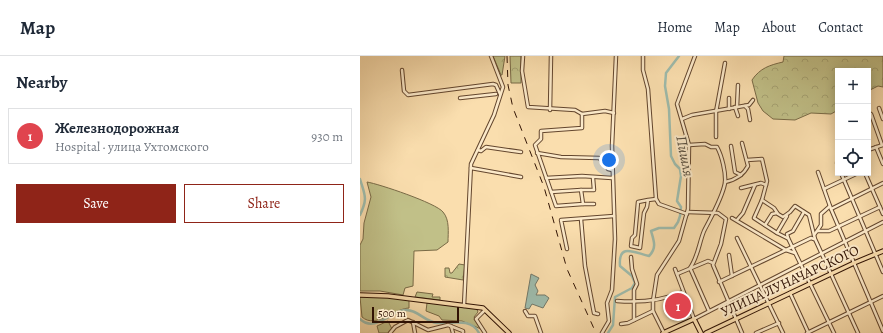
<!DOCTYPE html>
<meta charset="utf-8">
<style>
:root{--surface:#fff;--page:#f6f6f7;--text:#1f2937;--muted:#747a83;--line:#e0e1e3;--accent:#8f2418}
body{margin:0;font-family:Alegreya,serif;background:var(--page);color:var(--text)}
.controls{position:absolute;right:12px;top:12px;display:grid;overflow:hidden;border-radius:0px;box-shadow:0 2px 10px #0003}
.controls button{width:36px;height:36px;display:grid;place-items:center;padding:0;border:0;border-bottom:1px solid var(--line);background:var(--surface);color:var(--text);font:20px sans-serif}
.scale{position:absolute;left:12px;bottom:10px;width:87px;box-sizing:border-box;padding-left:4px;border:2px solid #311304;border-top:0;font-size:11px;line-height:14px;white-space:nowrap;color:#311304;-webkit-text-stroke:3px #fceaca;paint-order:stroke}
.you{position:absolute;left:249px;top:104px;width:14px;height:14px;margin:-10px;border:3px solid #fff;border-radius:50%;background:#1a73e8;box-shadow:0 0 0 6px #1a73e833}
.badge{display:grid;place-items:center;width:26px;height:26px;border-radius:50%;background:var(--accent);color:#fff;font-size:13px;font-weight:700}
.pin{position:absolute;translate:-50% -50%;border:2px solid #fff;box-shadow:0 1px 4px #0006}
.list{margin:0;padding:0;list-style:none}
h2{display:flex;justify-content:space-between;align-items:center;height:52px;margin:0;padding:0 16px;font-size:17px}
h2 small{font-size:13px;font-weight:400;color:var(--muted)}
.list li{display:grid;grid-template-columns:26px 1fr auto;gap:12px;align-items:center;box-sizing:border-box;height:56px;margin:0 8px 8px;padding:0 8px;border:1px solid var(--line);border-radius:0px}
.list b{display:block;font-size:15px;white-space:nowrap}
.list p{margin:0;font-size:13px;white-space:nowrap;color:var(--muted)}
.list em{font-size:13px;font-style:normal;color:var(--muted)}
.actions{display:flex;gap:8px;padding:12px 16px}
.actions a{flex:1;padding:9px 0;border:1px solid var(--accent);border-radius:0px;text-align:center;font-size:14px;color:var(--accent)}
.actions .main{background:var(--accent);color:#fff}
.icon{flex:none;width:22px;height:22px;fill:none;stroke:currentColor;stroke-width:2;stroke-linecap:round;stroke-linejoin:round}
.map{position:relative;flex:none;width:523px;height:277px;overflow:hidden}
header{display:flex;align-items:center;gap:24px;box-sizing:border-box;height:56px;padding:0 20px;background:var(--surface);border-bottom:1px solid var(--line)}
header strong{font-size:19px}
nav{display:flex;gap:22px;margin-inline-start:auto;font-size:14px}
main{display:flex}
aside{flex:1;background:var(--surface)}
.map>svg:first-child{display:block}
.green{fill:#c1c088;stroke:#796a46}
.forest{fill:url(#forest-crowns);stroke:#796a46}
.water{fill:#9ebcad;stroke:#727869}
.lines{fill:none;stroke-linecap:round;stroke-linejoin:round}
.river{stroke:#9ebcad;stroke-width:2.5}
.minor-casing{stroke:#63462e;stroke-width:4.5}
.major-casing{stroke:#311304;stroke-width:5.5}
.minor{stroke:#fceaca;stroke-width:2.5}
.major{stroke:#fadeae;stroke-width:3.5}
.rail{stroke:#311304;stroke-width:1;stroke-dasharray:7 7;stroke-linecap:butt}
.labels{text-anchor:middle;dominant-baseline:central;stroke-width:4;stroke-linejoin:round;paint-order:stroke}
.street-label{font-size:14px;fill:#311304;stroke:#fceaca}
.water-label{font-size:15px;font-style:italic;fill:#574e3f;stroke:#fceaca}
</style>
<header>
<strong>Map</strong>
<nav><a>Home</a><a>Map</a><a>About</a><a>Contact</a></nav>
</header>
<main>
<aside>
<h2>Nearby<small></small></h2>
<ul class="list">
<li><span class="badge" style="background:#e0444e">1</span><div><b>Железнодорожная</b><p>Hospital · улица Ухтомского</p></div><em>930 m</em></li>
</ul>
<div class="actions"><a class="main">Save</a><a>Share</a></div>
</aside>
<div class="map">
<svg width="523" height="277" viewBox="0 0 523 277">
<defs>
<pattern id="forest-crowns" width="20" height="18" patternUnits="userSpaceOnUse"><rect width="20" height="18" fill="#c1c088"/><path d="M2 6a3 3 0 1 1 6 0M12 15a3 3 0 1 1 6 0" fill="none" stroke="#a6a474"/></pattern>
</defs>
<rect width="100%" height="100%" fill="#fadeae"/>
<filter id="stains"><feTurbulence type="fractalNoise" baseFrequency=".005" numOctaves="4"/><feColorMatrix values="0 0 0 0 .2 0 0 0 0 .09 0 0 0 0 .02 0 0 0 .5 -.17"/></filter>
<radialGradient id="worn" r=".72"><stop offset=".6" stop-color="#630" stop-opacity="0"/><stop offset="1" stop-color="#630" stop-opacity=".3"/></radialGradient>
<g class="green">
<path d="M 7,126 C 19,128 76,147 83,156 C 90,164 88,177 88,186 L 77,194 L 54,195 L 53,230 L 45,232 L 43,239 L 20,235 L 0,235 L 0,189 L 3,183 L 4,167 L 11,141 Z"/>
<polygon points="57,236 73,238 72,241 80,241 80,244 55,241"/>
<path d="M 17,240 L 49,244 L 49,252 C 33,253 16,273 2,261 L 0,241 Z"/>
<polygon points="67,247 116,251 118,256 114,261 121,273 102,265 82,264 79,260 66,255"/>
<polygon points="28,265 32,273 28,277 19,277 17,270"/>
</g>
<g class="forest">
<polygon points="133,0 145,0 142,19 141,19"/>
<polygon points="150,0 161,0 161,27 151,27"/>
<path d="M 424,0 L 523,0 L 523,31 L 518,30 L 508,35 L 508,15 L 478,15 L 478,54 L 471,58 L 451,57 L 435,64 L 413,63 L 403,55 L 398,47 L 392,24 C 400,12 410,9 423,6 Z"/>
<polygon points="99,208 105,209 103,224 85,221 85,212 89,212 90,217 92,217"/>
</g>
<polygon class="water" points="171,218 179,222 175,229 178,235 176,239 185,239 189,242 183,252 172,248 169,253 165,252"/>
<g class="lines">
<g class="river">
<path d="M 0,123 C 5,140 8,142 0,159"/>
<path d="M 0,263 C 15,277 30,255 45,254 C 57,253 65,266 77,267 C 90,268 111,261 119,277"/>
<path d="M 248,277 L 253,269 L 255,241 L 272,232 L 275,227 L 272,220 L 260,210 C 258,186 275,197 289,200 C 297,192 294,185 291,175 L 299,172 L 314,172 L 318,166 L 320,160 L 321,151 L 317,145 L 321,120 L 320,113 L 315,108 L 311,100 L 309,53 L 305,30 L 306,17 L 319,0"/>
</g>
<g class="minor-casing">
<g id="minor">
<polyline points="163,0 162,15 168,51 215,54 222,58"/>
<polyline points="283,0 283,14 288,33 296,143 299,148 327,158"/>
<polyline points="42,14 44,35 48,39 133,28 136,29 140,38"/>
<polyline points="100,42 136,38"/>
<polyline points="369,42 369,53"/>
<polyline points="385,50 388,53 390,64"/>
<polyline points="375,51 378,60"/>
<polyline points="377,51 378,29"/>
<polyline points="519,52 523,63"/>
<polyline points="190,54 191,0"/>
<polyline points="508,56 511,58 522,89"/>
<polyline points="322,63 332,59 389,49 393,44"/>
<polyline points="356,81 356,56 365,7"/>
<path d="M 329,89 L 345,88 L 351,91 L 357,91 C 362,100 366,117 365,127 C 362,143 351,161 344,175 C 339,187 338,201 330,212 L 349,255"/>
<polyline points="371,90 375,116 381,119"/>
<polyline points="516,91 523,108"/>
<polyline points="118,94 121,95 126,91 161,96"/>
<polyline points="508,94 523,89"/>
<polyline points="177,97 201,101 239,102 245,107 248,113 252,114"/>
<polyline points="477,107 478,110"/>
<polyline points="111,112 161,121"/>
<polyline points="458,116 471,153 523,275"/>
<polyline points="481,117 523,216"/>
<polyline points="505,117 523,158"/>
<polyline points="186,122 222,120 252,122"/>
<polyline points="233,122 234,134 221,134 223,148 196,150 175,89 181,83 181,75 222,72 222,58 245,55 254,57"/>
<path d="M 365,126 C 375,124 383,120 388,110 L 382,87"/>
<polyline points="406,129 402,144 394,162 417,177"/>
<polyline points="381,132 401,127 406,129 407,125 402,103 387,104"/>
<polyline points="464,133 498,117"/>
<polyline points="191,136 221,134"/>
<polyline points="288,144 278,146 275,179 272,182 271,190 280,192 284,157 287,151 288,144 296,143"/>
<polyline points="402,144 414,152 418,158 423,161 430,156 435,150 449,159 455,183 498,277"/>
<polyline points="223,148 234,148"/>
<polyline points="471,153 523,127"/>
<polyline points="328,156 358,157 366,163 361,188 353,209 382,277"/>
<polyline points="427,160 417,177 427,182"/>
<polyline points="372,162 426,194 435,197"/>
<polyline points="221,163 225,210 234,257 238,258"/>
<polyline points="377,164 383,157 395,129"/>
<polyline points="405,169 412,158 417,157"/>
<polyline points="457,175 461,169 461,158 470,150"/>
<polyline points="454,179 457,175 469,175 520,151"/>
<polyline points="377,182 423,277"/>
<polyline points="428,182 474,277"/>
<polyline points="428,182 427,178 433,175 444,156"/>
<polyline points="207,193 201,164 254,160"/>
<polyline points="369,199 372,220"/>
<polyline points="271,201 272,213 277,228 274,234 274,264"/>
<polyline points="315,213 334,263 523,166"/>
<polyline points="317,218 348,205 353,207"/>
<polyline points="359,226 451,182 454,183"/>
<polyline points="430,237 448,276"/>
<path d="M 257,245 C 281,247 301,245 323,236"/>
<polyline points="104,250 111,108 134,59 143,31 131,0"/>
<polyline points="125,254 116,263 125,277"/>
<polyline points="165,255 168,260 175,260 181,277"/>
<polyline points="53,266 55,277"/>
<polyline points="261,268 268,267 293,255"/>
<polyline points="91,270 93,277"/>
<polyline points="30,277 35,271 48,264 68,274 88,269 103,275 103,277"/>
<polyline points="242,277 249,265 247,247 252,234 255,183 252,90 256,0"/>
<polyline points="304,277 293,255 293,245 297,219 319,185 328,153 329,89 317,48 335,0"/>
<polyline points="396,277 419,267"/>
<polyline points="447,277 523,240"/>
</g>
</g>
<g class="major-casing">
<g id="major">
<polyline points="0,239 28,240 123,252 149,277"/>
<polyline points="303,277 334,263 341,277"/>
<polyline points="346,277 494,207 523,195"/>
</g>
</g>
<use href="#minor" class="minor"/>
<use href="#major" class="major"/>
<polyline class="rail" points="147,0 148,29 153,52 184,131 207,213 236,277"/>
</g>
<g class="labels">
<g class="street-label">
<text transform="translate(430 225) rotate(-25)">УЛИЦА ЛУНАЧАРСКОГО</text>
</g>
<g class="water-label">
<text transform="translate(325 100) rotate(79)">Пишля</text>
</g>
</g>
<rect width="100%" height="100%" filter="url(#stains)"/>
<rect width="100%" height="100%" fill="url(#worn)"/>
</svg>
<div class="controls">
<button>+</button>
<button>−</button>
<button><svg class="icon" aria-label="locate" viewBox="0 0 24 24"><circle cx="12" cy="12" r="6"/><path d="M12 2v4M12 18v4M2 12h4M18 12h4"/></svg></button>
</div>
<div class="scale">500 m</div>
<div class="you"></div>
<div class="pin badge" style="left:318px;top:250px;background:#e0444e">1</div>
</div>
</main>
